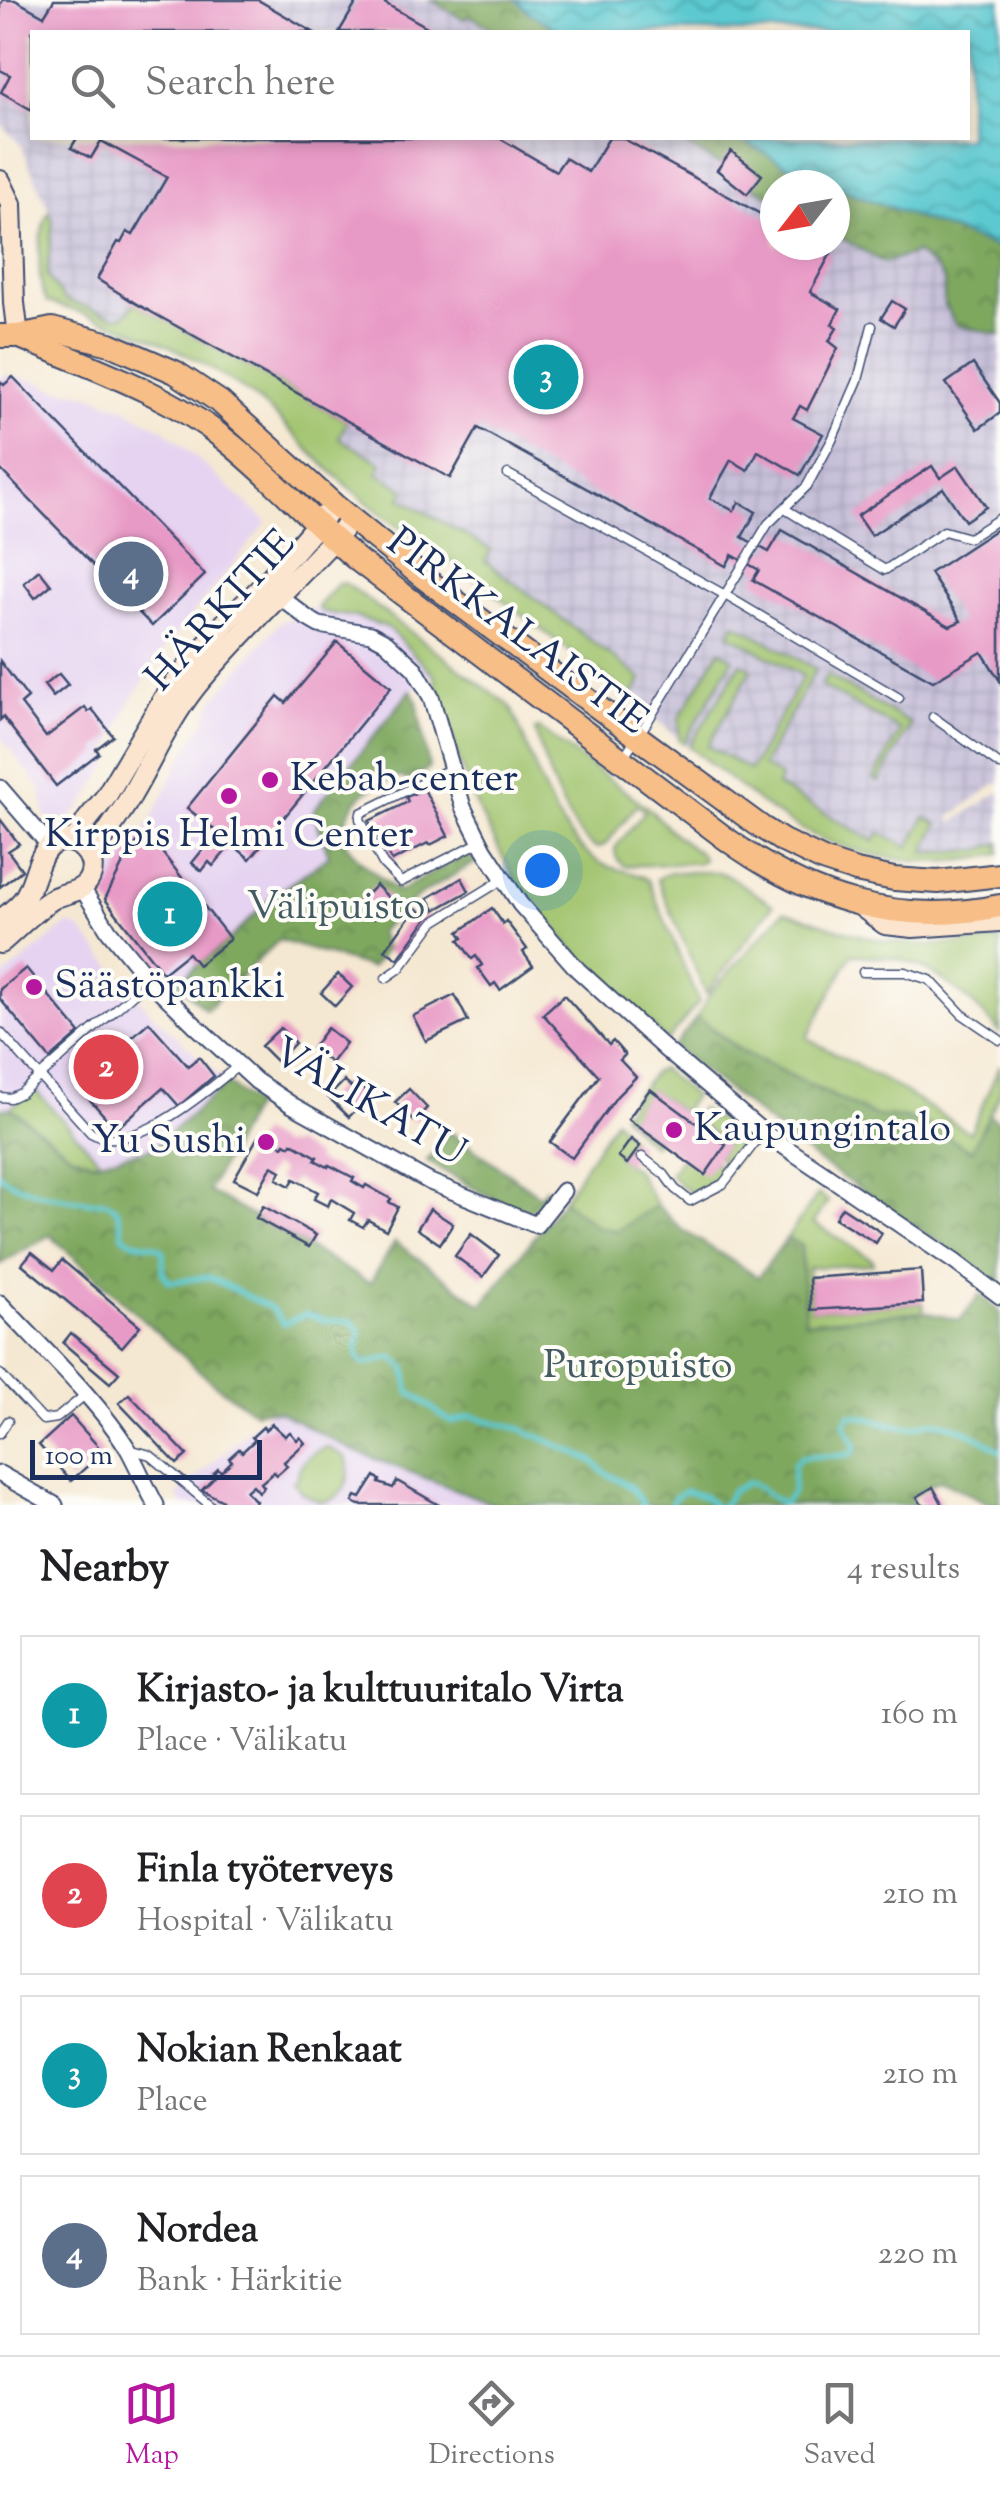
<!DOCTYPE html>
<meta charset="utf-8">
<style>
:root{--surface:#fff;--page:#f6f6f6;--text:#202124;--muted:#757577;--line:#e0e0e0;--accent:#b5179e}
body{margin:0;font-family:"Sorts Mill Goudy",serif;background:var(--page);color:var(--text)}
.compass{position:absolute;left:760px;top:170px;width:90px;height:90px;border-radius:50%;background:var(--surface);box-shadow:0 5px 15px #0003;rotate:239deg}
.scale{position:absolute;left:30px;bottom:25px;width:232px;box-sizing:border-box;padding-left:10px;border:5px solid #1b2f5e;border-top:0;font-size:28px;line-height:35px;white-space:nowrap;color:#1b2f5e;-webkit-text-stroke:8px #fdfcf7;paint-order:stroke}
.you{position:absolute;left:542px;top:870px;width:35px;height:35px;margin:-25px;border:8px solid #fff;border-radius:50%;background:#1a73e8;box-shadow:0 0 0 15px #1a73e833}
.badge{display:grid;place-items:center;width:65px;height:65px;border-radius:50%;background:var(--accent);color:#fff;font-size:32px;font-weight:700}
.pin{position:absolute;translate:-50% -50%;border:5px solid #fff;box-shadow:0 2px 10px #0006}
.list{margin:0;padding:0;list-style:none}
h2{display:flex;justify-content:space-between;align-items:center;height:130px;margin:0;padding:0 40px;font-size:42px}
h2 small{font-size:32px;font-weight:400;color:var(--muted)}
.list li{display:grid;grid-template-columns:65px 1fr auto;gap:30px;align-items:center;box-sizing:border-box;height:160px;margin:0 20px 20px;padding:0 20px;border:2px solid var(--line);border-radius:0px}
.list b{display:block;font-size:38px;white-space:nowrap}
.list p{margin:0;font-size:32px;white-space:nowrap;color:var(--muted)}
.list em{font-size:32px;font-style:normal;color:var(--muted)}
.icon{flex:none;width:55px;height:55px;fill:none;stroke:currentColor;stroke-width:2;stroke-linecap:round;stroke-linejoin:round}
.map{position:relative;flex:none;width:1000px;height:1505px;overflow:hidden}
.search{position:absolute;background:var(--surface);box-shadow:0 5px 15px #0003;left:30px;right:30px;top:30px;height:110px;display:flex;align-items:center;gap:25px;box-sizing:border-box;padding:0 35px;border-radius:0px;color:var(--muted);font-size:38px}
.sheet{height:850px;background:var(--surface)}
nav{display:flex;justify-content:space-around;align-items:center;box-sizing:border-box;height:140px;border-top:2px solid var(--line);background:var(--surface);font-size:28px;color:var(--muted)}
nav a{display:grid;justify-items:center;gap:5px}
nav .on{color:var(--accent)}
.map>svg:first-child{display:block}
.built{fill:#e5d3f1}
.industrial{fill:url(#industrial-grid)}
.grass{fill:#9fc26b;stroke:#5d7864;stroke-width:2.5}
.forest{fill:url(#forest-crowns);stroke:#4d6c5e;stroke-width:2.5}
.water{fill:url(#water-waves);stroke:#3b7c97;stroke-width:2.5}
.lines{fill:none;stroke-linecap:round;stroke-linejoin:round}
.stream{stroke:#5bc9d0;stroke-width:5}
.building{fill:#e89ac6}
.lane-casing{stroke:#3c4b6f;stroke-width:11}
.street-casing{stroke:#3c4b6f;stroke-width:19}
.secondary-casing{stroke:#3c4b6f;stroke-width:24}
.primary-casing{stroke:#3c4b6f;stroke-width:26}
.lane{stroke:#fff;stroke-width:8}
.street{stroke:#fff;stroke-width:15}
.secondary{stroke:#fce5cf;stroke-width:20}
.primary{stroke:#f7be88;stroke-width:22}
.poi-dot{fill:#b5179e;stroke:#fdfcf7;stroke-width:4}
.labels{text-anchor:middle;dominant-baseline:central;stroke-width:8;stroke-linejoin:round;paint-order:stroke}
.street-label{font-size:40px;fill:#1b2f5e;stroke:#fdfcf7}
.poi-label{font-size:40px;fill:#1b2f5e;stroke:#fdfcf7;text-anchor:start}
.park-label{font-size:40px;fill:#435b62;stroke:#fdfcf7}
</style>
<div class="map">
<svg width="1000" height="1505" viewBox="0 0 1000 1505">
<defs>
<pattern id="industrial-grid" width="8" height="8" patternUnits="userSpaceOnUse" patternTransform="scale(2.5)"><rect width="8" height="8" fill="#c7c0d9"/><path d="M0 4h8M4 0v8" fill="none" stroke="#aaa5bd"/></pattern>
<pattern id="forest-crowns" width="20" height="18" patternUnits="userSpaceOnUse" patternTransform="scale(2.5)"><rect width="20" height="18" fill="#7fa85f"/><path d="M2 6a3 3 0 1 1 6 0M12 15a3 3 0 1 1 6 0" fill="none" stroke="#678952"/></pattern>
<pattern id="water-waves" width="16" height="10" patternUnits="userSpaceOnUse" patternTransform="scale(2.5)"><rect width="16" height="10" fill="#5bc9d0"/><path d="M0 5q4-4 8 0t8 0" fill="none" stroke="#4aa4ac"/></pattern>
</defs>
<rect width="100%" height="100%" fill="#fdfcf7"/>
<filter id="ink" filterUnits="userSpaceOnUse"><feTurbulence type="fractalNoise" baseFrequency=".01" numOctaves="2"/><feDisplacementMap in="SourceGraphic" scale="20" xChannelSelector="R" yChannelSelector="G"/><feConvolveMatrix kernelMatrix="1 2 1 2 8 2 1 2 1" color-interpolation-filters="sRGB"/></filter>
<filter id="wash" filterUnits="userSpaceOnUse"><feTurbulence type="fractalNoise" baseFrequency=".0048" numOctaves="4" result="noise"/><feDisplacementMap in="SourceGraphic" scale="40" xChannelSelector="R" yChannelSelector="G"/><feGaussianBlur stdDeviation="2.25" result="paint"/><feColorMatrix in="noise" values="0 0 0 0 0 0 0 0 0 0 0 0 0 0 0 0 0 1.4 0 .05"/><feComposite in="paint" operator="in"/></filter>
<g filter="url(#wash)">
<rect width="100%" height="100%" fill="#f5e8d2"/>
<g class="built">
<polygon points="0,376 13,376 39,382 55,389 90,394 126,409 165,430 267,522 167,645 129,704 107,755 111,761 79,810 66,820 55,821 45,815 41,789 0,736"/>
<polygon points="318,607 322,612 355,617 387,627 434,675 411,690 313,811 330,856 272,897 230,939 177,982 116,905 107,890 107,880 112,871 151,821 178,764 206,719 213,701 279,623"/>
<polygon points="68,924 80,929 151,1013 227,1083 153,1148 99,1159 36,1091 10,1108 0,1109 0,980"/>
<polygon points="271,1410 293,1417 352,1450 496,1505 182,1505 177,1495"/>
</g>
<polygon class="industrial" points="0,0 431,0 463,19 470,16 498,32 32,32 32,138 674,138 720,165 731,151 762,175 753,186 775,199 775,245 835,245 835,234 884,263 915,253 935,268 944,281 944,303 987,333 1000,335 1000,784 995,784 949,818 952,823 997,793 1000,794 1000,843 979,850 940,854 923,853 909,847 881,832 874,841 777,786 762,766 816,669 730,634 804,675 750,770 708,746 752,669 742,663 689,747 684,743 733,658 678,730 679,739 627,694 634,693 642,678 485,561 491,550 401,498 405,490 377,473 381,463 339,438 347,421 125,315 116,317 65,300 47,276 53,219 21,145 0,123"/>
<g class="grass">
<path d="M 49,211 L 53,220 L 47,276 L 65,300 L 116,317 L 125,315 L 135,303 L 347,421 L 339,438 L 382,463 L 377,473 L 406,490 L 401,498 L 491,550 L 485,561 L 642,679 L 634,693 L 627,694 L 437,551 C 393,527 353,492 316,457 C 298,440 281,419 261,403 C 195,350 127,326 47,302 C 36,281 37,233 49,211 Z"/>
<path d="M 345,583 L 510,706 C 535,758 547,827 597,861 C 614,872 635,870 648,880 L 699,1002 L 667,1041 L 573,950 L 517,884 L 477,807 L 459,761 L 434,675 L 387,627 L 355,617 L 322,612 L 318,607 L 338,584 Z"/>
<path d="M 735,623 L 816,669 L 762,766 L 781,777 L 777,786 L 874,841 L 880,832 L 909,847 L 925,817 L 938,824 L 924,853 L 979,850 L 1000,843 L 1000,854 C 929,871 852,859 789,822 C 754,801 722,772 689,747 L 741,663 L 752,669 L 708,746 L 750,770 L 803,676 L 729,634 Z"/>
<polygon points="720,650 733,659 684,743 679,739 679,718"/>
<polygon points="827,675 911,724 879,782 874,779 900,730 821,686"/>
<path d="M 540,729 L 648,808 L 674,834 L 702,855 L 703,860 L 697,863 L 625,866 C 617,861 615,857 615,848 L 645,811 L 637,805 L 605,845 L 597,848 C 568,836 543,760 535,730 Z"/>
<polygon points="669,872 718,872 729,876 773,905 706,994 657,879"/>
<path d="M 784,911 C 814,920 844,932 875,939 C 915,948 959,944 1000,940 L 1000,1033 C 981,1009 943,975 914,964 C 896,956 871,957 852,954 L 807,1038 L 896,1087 L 970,1133 L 1000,1065 L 1000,1093 L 972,1151 L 927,1125 L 905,1118 L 874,1116 L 743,1052 L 697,1017 L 711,992 Z"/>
<polygon points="661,1069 694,1096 682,1112 650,1090 628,1119 657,1140 653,1145 641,1135 622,1114 654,1072"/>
<polygon points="35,1090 99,1159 95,1162 72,1155 10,1108"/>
<polygon points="700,1109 714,1119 718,1116 750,1140 730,1166 717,1157 726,1144 692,1119"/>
<polygon points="615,1119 631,1139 618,1157 636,1170 657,1205 617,1231 595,1226 563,1200"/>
<polygon points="681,1158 714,1162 726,1171 720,1179 693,1194 677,1182 670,1173"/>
<polygon points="818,1194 828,1201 814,1223 873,1260 873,1264 808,1268 811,1310 923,1303 924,1312 805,1322 801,1246 787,1238"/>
<path d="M 327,1447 L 346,1457 C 354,1478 343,1501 320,1502 L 302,1493 L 293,1481 L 298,1478 C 297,1462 313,1452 327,1447 Z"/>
</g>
<g class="forest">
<polygon points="431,0 516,0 529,12 562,32 498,32 471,16 463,19"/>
<polygon points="675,138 740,139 805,175 832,185 775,185 775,199 753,187 761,174 731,152 720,165"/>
<polygon points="835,186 1000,249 1000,335 956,325 944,303 944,280 935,268 916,253 884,263 835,234"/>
<path d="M 411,690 L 417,702 L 429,768 L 410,781 L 401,777 C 394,779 385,780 378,784 C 355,795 335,824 350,849 C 357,861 387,882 398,892 L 468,853 L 475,863 C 453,876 429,887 410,903 C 398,912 392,923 379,931 L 385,950 L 371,968 L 279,940 L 206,1010 L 177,982 L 230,939 L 272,897 L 329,856 L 313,811 Z"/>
<polygon points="697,1017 743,1053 874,1116 905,1118 927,1125 971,1151 989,1115 1000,1122 1000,1284 812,1157 673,1047"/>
<polygon points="227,1083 254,1105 208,1191 370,1283 395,1242 482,1305 563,1200 595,1226 617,1231 657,1205 681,1229 758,1277 787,1238 801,1246 805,1322 924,1312 960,1320 980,1294 1000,1313 1000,1505 992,1505 940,1480 910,1497 914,1505 496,1505 352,1450 280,1412 262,1410 254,1412 214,1384 50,1235 0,1264 0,1109 10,1108 72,1155 95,1162 153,1148"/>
<path d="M 449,1131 L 540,1196 L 546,1188 L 549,1198 C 545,1202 542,1208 537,1210 C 518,1218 446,1172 427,1161 Z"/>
</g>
<polygon class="water" points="516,0 1000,0 1000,249 805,175 740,139 733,138 968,138 968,32 562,32 529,12"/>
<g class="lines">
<g class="stream">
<path d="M 0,1175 C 19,1192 65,1199 91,1202 C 100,1202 106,1199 113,1206 C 121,1213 121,1226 123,1236 C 139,1249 150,1239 163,1251 L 163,1273 L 169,1282 L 209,1277 L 272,1309 L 284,1324 L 306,1314 L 327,1321 L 352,1321 L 360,1332 L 357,1356 L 365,1364 L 393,1357 L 406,1368 L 409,1392 C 425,1400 435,1413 452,1422 L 471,1416 L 524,1430 L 593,1461 L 604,1472 L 632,1488 L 643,1505"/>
<polyline points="671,1505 674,1498 685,1491 705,1497 713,1505"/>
<path d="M 721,1505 L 724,1504 L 732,1491 L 749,1482 C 763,1487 770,1500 784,1503 L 793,1492 L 794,1464 L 802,1457 L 851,1455 L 856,1446 L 844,1426 L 849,1415 C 869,1416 885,1425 904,1427 C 915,1429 925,1421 935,1422 C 951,1422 988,1441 1000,1451"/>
</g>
</g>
<g id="blocks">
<g class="building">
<polygon points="3,0 15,0 44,16 54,0 258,0 313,32 32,32 32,110 1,92 10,75 0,70 0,5"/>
<polygon points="358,0 379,0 436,32 339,32"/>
<polygon points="77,138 499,138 556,171 565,158 588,172 609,138 622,138 775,222 775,245 816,245 831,253 810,292 840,309 832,324 837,328 829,341 838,348 807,410 800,406 793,418 823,434 800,475 758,451 748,470 731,460 710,498 734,511 739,502 756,512 742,537 769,552 782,530 950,626 961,621 930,573 1000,527 1000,681 982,652 933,681 753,580 759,570 732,555 726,566 478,428 450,478 135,303 97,279 118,242 121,243 127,232 133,235 167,177 101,141 91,158 71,148"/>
<polygon points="731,151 762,175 747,194 717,170"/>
<polygon points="892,301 905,309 894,326 881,318"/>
<polygon points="973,364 1000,403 1000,413 978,429 946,383"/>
<polygon points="13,377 205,575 152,626 0,469 0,381 4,385"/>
<polygon points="932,466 940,478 958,466 986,507 965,521 943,488 871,536 857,516"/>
<polygon points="39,570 51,585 35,598 24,583"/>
<polygon points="337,642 391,687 250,859 232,844 213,866 209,862 202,871 192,863 217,832 187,808 278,696 286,703"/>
<polygon points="0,661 28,698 21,704 46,737 85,707 88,712 92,709 113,736 96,749 99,753 56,786 3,717 0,720"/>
<polygon points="59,674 68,685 53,697 44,685"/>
<polygon points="424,789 448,836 430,845 428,843 392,861 369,821 408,802 406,797"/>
<polygon points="0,819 19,844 8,851 22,870 0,887"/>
<polygon points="146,832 230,939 198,965 188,953 163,973 105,899 129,852"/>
<polygon points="462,878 469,891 435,910 428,898"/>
<polygon points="376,885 392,901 374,919 358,903"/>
<polygon points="416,908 428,917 398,959 385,950"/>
<polygon points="492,908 503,924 506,921 527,949 523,952 533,966 500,990 495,983 491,986 478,968 482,965 476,956 472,959 459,940 463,938 459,932"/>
<polygon points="26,968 80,1033 50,1059 0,999 0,989"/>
<polygon points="338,974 352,987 335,1006 321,993"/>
<polygon points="455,995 468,1021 426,1041 413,1016"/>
<polygon points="564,995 609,1045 613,1041 625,1055 620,1060 636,1077 617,1096 572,1158 550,1142 599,1076 543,1014"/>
<polygon points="149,1022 188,1066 199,1057 214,1076 179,1106 163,1088 116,1129 77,1085"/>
<polygon points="280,1028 295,1043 277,1062 261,1046"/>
<polygon points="327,1028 346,1043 331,1063 312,1048"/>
<polygon points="344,1081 352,1088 357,1083 370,1095 349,1117 328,1097"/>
<polygon points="409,1089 427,1108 414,1121 395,1102"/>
<polygon points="650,1089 726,1145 705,1175 628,1119"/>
<polygon points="260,1133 283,1146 285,1143 290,1146 292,1143 317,1157 315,1160 328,1167 329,1165 354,1178 352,1181 364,1188 366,1185 391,1199 389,1202 398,1207 386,1230 368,1220 363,1227 350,1220 354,1213 331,1199 328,1206 314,1199 318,1192 294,1179 290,1186 277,1179 281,1171 272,1166 258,1191 234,1179"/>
<polygon points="631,1139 640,1146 627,1164 618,1157"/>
<polygon points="263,1206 316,1235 309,1247 256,1218"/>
<polygon points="842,1207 882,1233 876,1243 835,1218"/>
<polygon points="430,1209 453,1224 440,1244 417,1229"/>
<polygon points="471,1234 499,1255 483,1277 455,1256"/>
<polygon points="32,1252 54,1270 62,1260 140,1326 122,1347 22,1264"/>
<polygon points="921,1270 923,1303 811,1310 809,1278"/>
<polygon points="71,1333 119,1373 110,1383 63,1343"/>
<polygon points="129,1394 187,1455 177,1464 119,1403"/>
<polygon points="71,1416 103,1452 71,1481 39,1445"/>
<polygon points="272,1424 285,1436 290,1432 297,1440 300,1437 305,1443 284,1462 287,1466 277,1475 274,1472 261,1483 264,1487 259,1492 253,1485 246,1491 256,1501 254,1505 224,1505 225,1502 202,1490 215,1477 213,1474 218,1469 221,1472 232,1461 229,1458 239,1449 242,1452 255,1440 252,1437 263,1427 265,1430"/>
<polygon points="375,1476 380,1480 379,1483 393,1488 397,1481 439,1505 359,1505 353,1502 356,1496 361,1498"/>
<polygon points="933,1487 943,1505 922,1505 917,1497"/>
</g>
</g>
</g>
<g filter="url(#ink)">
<use href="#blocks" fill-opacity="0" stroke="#3c4b6f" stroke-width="2.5"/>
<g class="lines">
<g class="lane-casing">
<g id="lane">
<polyline points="508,474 725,595 899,698"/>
<polyline points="785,509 885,570 944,531 969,538 1000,518"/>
<polyline points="933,717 1000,765"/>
<polyline points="624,756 648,721 768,524 807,486 832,440 858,380 872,326"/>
<polyline points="450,769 361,813 360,819 383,864 401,882 480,842"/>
<polyline points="863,972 905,972 930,980 962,1014 1000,1040"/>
<polyline points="386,978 399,969 434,922 502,880"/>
<path d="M 0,1032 L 91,1133 C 133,1157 206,1091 238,1066"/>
<polyline points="0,1097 10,1098 21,1093 149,980"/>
<polyline points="642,1157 664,1174 675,1189 690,1201 723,1184 763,1132"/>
<polyline points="0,1374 43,1420 57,1418 85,1395"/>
<polyline points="0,1433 8,1421"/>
<polyline points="129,1449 150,1455 210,1505"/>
</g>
</g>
<g class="street-casing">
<g id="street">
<polyline points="271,589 307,618 319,625 371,634 386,642 415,669 431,697 463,807 484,849 520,904 578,970 665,1049 763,1132 955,1262 1000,1296"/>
<polyline points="0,788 50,846"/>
<polyline points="82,888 109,931 149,980 195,1025 256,1081 292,1105 430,1182 536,1225 563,1191"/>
<path d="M 0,1303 C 40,1346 98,1400 128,1449 C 138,1467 146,1487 156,1505"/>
<polyline points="0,1474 55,1505"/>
</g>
</g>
<g class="secondary-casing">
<g id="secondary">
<polyline points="0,181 11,204 14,303 18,336"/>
<polyline points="74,842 88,819 105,798 163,700 183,673 226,622 265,584 326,514"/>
<path d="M 91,859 C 103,836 120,816 132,794 C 153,758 169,720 195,687 C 241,631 294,583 343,529"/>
<polyline points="860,905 885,924 913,927 1000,921"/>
<path d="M 0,921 C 7,915 17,908 23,900 C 35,885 36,856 51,845 C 74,830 102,858 88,881 C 80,893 66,892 54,898 C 34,910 18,928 0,943"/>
</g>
</g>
<g class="primary-casing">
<g id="primary">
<polyline points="0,336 18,336 52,329 110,344 175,372 220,402 334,505 424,578 638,737 761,827 783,841 825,861 856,871 894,879 938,882 1000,875"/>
<path d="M 18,336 C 87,366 164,391 223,438 C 272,476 312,523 360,562 L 725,838 C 808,899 897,927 1000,906"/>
</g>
</g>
<use href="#lane" class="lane"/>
<use href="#street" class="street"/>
<use href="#secondary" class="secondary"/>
<use href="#primary" class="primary"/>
</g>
</g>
<g class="poi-dot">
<circle cx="270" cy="780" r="10"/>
<circle cx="229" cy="796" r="10"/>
<circle cx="34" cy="987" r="10"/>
<circle cx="674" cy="1130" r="10"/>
<circle cx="266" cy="1142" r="10"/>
</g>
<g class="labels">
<g class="street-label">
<text transform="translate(222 612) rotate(-48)">HÄRKITIE</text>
<text transform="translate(516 633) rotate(37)">PIRKKALAISTIE</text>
<text transform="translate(368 1104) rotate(30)">VÄLIKATU</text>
</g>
<g class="poi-label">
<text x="290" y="780">Kebab-center</text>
<text x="229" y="836" text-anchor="middle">Kirppis Helmi Center</text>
<text x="54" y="987">Säästöpankki</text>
<text x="694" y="1130">Kaupungintalo</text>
<text x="246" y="1142" text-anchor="end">Yu Sushi</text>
</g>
<g class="park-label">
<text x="336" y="908">Välipuisto</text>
<text x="638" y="1367">Puropuisto</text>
</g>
</g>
</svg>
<svg class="compass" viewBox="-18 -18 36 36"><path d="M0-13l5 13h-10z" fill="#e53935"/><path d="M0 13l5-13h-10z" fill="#757577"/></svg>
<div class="scale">100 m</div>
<div class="you"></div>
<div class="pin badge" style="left:170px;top:914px;background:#0f9aa8">1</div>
<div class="pin badge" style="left:106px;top:1067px;background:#e0444e">2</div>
<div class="pin badge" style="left:546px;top:377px;background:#0f9aa8">3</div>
<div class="pin badge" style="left:131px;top:574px;background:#5c6f8a">4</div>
<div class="search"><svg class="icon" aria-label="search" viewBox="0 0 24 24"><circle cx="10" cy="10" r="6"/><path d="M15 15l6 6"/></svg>Search here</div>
</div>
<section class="sheet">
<h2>Nearby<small>4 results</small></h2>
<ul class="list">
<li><span class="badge" style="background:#0f9aa8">1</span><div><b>Kirjasto- ja kulttuuritalo Virta</b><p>Place · Välikatu</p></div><em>160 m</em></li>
<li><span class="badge" style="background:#e0444e">2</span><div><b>Finla työterveys</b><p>Hospital · Välikatu</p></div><em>210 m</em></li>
<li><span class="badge" style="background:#0f9aa8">3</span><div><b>Nokian Renkaat</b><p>Place</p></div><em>210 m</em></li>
<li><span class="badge" style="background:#5c6f8a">4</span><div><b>Nordea</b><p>Bank · Härkitie</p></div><em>220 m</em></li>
</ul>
</section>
<nav>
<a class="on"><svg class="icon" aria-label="map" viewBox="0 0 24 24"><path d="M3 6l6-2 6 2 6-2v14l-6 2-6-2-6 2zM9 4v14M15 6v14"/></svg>Map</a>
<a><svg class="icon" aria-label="directions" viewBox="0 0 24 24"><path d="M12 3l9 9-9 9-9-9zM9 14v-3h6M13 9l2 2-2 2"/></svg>Directions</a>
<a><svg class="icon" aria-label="saved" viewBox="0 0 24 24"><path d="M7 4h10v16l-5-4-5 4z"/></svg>Saved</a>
</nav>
